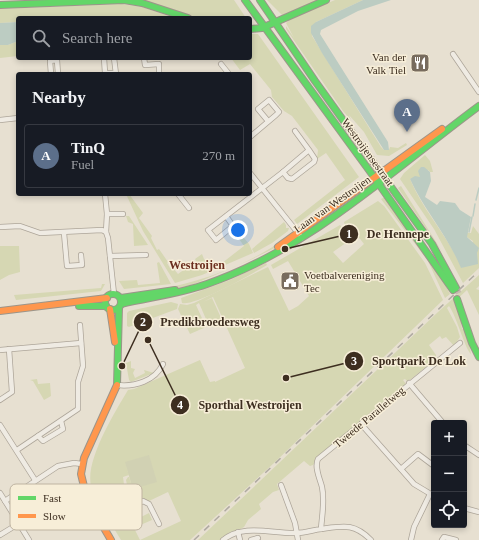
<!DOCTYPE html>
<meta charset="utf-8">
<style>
:root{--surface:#171b24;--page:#242831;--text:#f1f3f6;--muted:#9ea1a6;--line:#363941;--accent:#786c5e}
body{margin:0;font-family:"Times New Roman",serif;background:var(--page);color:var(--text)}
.controls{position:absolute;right:12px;bottom:12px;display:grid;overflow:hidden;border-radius:4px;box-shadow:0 2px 6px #0003}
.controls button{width:36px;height:36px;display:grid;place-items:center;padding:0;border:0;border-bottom:1px solid var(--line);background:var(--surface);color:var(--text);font:20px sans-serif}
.you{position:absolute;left:238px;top:230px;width:14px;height:14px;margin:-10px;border:3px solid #fff;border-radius:50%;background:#1a73e8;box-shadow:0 0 0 6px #1a73e833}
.badge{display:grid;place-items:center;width:26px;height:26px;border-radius:50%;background:var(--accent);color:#fff;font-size:13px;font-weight:700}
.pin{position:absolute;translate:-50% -33px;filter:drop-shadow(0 1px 2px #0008)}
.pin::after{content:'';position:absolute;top:21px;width:14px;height:12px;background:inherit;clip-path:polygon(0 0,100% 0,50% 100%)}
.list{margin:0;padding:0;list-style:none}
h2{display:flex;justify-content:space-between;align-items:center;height:52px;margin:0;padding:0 16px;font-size:17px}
h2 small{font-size:13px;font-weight:400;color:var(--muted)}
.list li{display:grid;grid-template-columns:26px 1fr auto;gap:12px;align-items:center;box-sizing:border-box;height:64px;margin:0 8px 8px;padding:0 8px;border:1px solid var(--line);border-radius:4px}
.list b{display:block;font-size:15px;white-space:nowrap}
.list p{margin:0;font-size:13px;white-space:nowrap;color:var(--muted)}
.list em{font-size:13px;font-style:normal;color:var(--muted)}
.icon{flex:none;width:22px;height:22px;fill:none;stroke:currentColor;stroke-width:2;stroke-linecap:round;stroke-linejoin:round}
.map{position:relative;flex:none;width:479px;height:540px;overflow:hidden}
.search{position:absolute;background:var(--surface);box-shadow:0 2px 6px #0003;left:16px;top:16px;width:236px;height:44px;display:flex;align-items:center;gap:10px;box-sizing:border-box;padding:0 14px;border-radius:4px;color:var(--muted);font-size:15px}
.panel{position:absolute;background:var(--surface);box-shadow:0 2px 6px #0003;left:16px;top:72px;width:236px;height:124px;border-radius:4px}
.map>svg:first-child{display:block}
.green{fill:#d6d7b3;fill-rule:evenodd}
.cemetery{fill:#d1d1b3}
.water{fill:#bcccc2}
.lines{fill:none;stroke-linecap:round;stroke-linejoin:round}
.stream{stroke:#bcccc2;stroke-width:1.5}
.secondary-tunnel{stroke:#c5bcae;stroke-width:6;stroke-dasharray:6 3;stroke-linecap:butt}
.street-casing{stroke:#ada599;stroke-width:6}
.fast-casing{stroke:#9c958a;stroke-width:8}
.slow-casing{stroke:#9c958a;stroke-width:8}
.street{stroke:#efebe3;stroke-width:4.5}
.fast{stroke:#63d668;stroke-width:6}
.slow{stroke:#ff974d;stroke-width:6}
.rail{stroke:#afaaa2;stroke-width:1.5;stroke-dasharray:7 7;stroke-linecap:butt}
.labels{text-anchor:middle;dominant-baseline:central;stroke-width:3;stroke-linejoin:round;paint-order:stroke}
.poi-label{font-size:11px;fill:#3d2e20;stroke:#f7eed8;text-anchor:end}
.street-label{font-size:11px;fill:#3d2e20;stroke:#f7eed8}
.neighbourhood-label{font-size:12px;font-weight:bold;fill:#6b2e1e;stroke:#f7eed8}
.key{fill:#f7eed8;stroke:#bfb4a1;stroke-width:1}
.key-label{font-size:11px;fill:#3d2e20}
.leader{fill:none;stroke:#3d2e20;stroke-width:1.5}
.callout-dot{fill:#3d2e20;stroke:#f7eed8;stroke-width:1.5}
.mark-label{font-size:12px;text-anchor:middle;font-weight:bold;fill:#fff}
.callout-label{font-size:12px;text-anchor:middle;font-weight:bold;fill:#3d2e20;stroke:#f7eed8;stroke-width:3;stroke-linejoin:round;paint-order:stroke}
</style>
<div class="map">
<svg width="479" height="540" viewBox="0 0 479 540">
<rect width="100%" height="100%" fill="#e7e0d1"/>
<g class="green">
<polygon points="135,0 234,0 246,18 194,18 160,6"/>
<polygon points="267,0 319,0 282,15"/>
<polygon points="335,0 363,0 316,22 312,36 381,147 384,150 389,150 390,147 398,148 406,143 407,145 389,156 377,155 364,132 349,115 351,120 343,111 286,29 286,26 294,38 286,23 290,19"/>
<polygon points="121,4 142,7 175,18 133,18 119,16 18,18 18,22 0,23 0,9"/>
<polygon points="250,34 258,34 359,177 297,224 294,220 345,180 326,153 317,159 318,150 292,116 284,111 272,97 271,90 250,64 240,70 231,58 250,58"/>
<polygon points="18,41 18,56 0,58 0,45 8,45"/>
<path d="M 425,155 L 430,161 L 433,172 L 430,172 L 428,170 L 420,174 L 420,177 L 410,179 C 423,211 448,236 462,268 L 473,241 L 467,237 L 467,233 L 471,233 L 473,226 L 479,234 L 479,268 L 463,283 L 434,229 L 400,179 L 404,173 Z"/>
<polygon points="401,186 443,253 398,188"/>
<polygon points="126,194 129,194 143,213 139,218 152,236 151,238 157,250 159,249 168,262 167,263 170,268 172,267 178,274 196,261 195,259 202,254 204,259 213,270 244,246 232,229 235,227 249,244 253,253 202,275 175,283 143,231"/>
<polygon points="385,197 440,275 450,294 445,298 428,261 381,199"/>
<path d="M 378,201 L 384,206 L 425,263 L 443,300 L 274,463 L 190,540 L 121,540 L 110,522 L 124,514 L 129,523 L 135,520 L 137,523 L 139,522 L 137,519 L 149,513 L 152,520 L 138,526 L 139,528 L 135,530 L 140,540 L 181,521 L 168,492 L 149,501 L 141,500 L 131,504 L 126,480 L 128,477 L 129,477 L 133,489 L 125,462 L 129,475 L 123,477 L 127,507 L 125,509 L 123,506 L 109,514 L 111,517 L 108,519 C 102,509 93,498 91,486 C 85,460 115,412 128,390 L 134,389 L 200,360 L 210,382 L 215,381 L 215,382 L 245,368 L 213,297 L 203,302 L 212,298 L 222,320 L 209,326 L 199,303 L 196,305 L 206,327 L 190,334 L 178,309 L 180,304 L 187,305 L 194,303 L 268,267 L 289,311 L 298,306 L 309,296 L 288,261 L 273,269 L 271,265 L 340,225 L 344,230 L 346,229 L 344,222 ZM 357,235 L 364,244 L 343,263 L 333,252 Z"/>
<polygon points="126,216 129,216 148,245 134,246 133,224 128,222"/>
<polygon points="284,222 286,225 286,228 289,228 288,231 272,243 254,253 252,249"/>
<path d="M 285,238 L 287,240 L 277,247 L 248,261 L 194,284 L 171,290 L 131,296 L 130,293 C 181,289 245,269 285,238 Z"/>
<polygon points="0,246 19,246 20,272 9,275 0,280"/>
<polygon points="159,262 171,284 124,289 119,281 137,280 138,285 160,283 157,263"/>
<path d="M 266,263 L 267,265 C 252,274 196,306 182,303 L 181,298 L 230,280 Z"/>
<path d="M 479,275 L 479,286 L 476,289 L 479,290 L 479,315 L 467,290 L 454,302 L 460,315 L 462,329 L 466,329 L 471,354 C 465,349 457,317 449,306 L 447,308 L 457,327 L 460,337 L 454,346 L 446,337 L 442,339 L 440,336 L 429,345 L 436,355 L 436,359 L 411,379 L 407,381 L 405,379 L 403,380 L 406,384 L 319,456 L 313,465 L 310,466 L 304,461 L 277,484 L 279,490 L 273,492 L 259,504 L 261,509 L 248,520 L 244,527 L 220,540 L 198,540 L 438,312 Z"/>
<polygon points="102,284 105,284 101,291 16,300 14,295 101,288"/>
<polygon points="171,302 178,304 177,309 142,322 135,326 134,325 129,327 127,326 127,313 129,311"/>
<polygon points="131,361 131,368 135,369 133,373 135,378 145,373 144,370 154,373 131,382 129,380 126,363"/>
<polygon points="37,379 38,384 50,383 51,396 44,400 33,381 30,380"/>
</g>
<polygon class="cemetery" points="149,455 157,482 133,489 125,462"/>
<g class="water">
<polygon points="363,0 391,0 358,11 321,30 320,34 388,142 389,150 384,150 322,53 311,33 311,26 316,22"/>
<polygon points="18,22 18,41 8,45 0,45 0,23"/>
<path d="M 421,167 L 424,167 L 430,172 L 431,181 L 425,197 L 437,205 L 440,201 L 455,203 L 460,210 L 471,217 L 467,237 L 479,248 L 477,253 L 478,264 L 461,268 C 448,236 424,210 410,179 L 415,176 L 420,177 L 418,171 Z"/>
</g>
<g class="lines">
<g class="stream">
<polyline points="476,200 479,188"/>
<polyline points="473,216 475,204"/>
<polyline points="469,232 472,217"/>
</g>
<polyline class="secondary-tunnel" points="456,288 460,296"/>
<g class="street-casing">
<g id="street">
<polyline points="453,54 479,92"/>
<polyline points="104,58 105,73 115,73"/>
<polyline points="114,58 116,74"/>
<polyline points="144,58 145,65 159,64 159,74"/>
<polyline points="221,64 229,74"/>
<polyline points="51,74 50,61 57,60 58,74"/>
<polyline points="0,120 18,118"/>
<polyline points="295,131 309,150 315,159 314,162 292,179 288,178 283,172 309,150"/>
<polyline points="250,137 276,115 279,112 269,100 258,109 268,121"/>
<polyline points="250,173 302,238"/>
<polyline points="105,194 107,214 106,232"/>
<polyline points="178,194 189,208"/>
<polyline points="107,214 123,214"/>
<polyline points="226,216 233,226 216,240 208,230 283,172"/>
<polyline points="0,227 20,226 40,233 102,230 106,232 108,238 114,294"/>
<polyline points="64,233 67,266 82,265 81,255"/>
<polyline points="110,256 146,255"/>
<polyline points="0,350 81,343"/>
<polyline points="409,383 443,423"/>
<path d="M 117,385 C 135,387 155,381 163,364"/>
<polyline points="0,400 12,392 9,349"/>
<polyline points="361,424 414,484 434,496"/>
<polyline points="0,425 35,480"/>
<polyline points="38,436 43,441 63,429 61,421"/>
<polyline points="464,445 479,455"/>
<polyline points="17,450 78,409 78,382 83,366 80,325"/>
<polyline points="401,469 418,454 434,466"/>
<polyline points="281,485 295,523 298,540"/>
<polyline points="0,493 5,501"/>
<polyline points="464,508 479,512"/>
<polyline points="102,524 143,501 149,504 159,524"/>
<path d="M 321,529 C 344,526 354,523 371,540"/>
<polyline points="238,532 240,540"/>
<polyline points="0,535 18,524"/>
<polyline points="29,540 5,501 58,466 74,463 82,464"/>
<path d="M 223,540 C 244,523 272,534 296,533 C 305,533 313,530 321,529 C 322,515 325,501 322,487 C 320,479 314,467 318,459 L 460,343"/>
<polyline points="251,540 258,538"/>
<polyline points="411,540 414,527 430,494"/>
<polyline points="442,540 444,537 456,540"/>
</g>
</g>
<g class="fast-casing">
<g id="fast">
<polyline points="245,0 374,177 453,290"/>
<polyline points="260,0 315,81 432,244 456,288"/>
<polyline points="0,5 124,0 142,3 188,18"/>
<polyline points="250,29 262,28 326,0"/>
<circle cx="113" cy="302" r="8"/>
<polyline points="121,298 175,290"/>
<polyline points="457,299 472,343 479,357"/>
<path d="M 121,304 C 150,297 179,294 207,284 C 311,248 391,171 479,106"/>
<polyline points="79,306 106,306"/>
<polyline points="117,385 119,308"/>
</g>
</g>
<g class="slow-casing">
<g id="slow">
<polyline points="278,247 442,129"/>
<polyline points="110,309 115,342"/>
<polyline points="0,311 107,298"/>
<polyline points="111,540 87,499 81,474 84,458 117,385"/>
</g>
</g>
<use href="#street" class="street"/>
<use href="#fast" class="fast"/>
<use href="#slow" class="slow"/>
<polyline class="rail" points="194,540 479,271"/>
</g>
<defs>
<g id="restaurant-square" transform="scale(1)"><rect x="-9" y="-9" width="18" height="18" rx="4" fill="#786c5e" stroke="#f7eed8"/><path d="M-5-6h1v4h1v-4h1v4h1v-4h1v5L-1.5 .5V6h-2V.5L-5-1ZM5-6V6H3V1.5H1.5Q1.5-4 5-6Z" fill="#fff"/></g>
<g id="civic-square" transform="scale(1)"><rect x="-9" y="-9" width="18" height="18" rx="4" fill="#786c5e" stroke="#f7eed8"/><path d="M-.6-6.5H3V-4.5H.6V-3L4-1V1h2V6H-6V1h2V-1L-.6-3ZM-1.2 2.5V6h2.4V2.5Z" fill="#fff"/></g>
</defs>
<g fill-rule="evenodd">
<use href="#restaurant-square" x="420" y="63"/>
<use href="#civic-square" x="290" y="281"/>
</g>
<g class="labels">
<g class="poi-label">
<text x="406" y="57">Van der<tspan x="406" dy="13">Valk Tiel</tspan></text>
<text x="304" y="275" text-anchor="start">Voetbalvereniging<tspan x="304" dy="13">Tec</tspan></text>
</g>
<g class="street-label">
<text transform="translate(368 152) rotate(54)">Westroijensestraat</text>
<text transform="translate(332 204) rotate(-35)">Laan van Westroijen</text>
<text transform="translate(369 417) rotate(-40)">Tweede Parallelweg</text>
</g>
<g class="neighbourhood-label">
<text x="197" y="265">Westroijen</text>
</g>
</g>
<rect x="10" y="484" width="132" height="46" rx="6" class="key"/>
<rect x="18" y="496" width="18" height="4" fill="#63d668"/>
<rect x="18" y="514" width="18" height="4" fill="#ff974d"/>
<g class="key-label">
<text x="43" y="502">Fast</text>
<text x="43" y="520">Slow</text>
</g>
<path class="leader" d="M285 249L349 234M122 366L143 322M286 378L354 361M148 340L180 405"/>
<g class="callout-dot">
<circle cx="285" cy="249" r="4"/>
<circle cx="122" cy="366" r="4"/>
<circle cx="286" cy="378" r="4"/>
<circle cx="148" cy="340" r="4"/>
<circle cx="349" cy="234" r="10"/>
<circle cx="143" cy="322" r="10"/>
<circle cx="354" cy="361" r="10"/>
<circle cx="180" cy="405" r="10"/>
</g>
<g class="mark-label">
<text x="349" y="238">1</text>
<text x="143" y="326">2</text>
<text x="354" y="365">3</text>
<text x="180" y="409">4</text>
</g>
<g class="callout-label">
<text x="398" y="238">De Hennepe</text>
<text x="210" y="326">Predikbroedersweg</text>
<text x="419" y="365">Sportpark De Lok</text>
<text x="250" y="409">Sporthal Westroijen</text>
</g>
</svg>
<div class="controls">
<button>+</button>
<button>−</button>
<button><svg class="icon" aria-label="locate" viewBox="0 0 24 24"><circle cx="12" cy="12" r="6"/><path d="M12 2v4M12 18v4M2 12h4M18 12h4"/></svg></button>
</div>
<div class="you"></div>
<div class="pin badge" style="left:407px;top:132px;background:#5c6f8a">A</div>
<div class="search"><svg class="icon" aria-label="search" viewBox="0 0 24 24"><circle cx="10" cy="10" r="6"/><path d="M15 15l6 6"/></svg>Search here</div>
<section class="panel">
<h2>Nearby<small></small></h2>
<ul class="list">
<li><span class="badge" style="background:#5c6f8a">A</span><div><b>TinQ</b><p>Fuel</p></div><em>270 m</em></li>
</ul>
</section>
</div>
